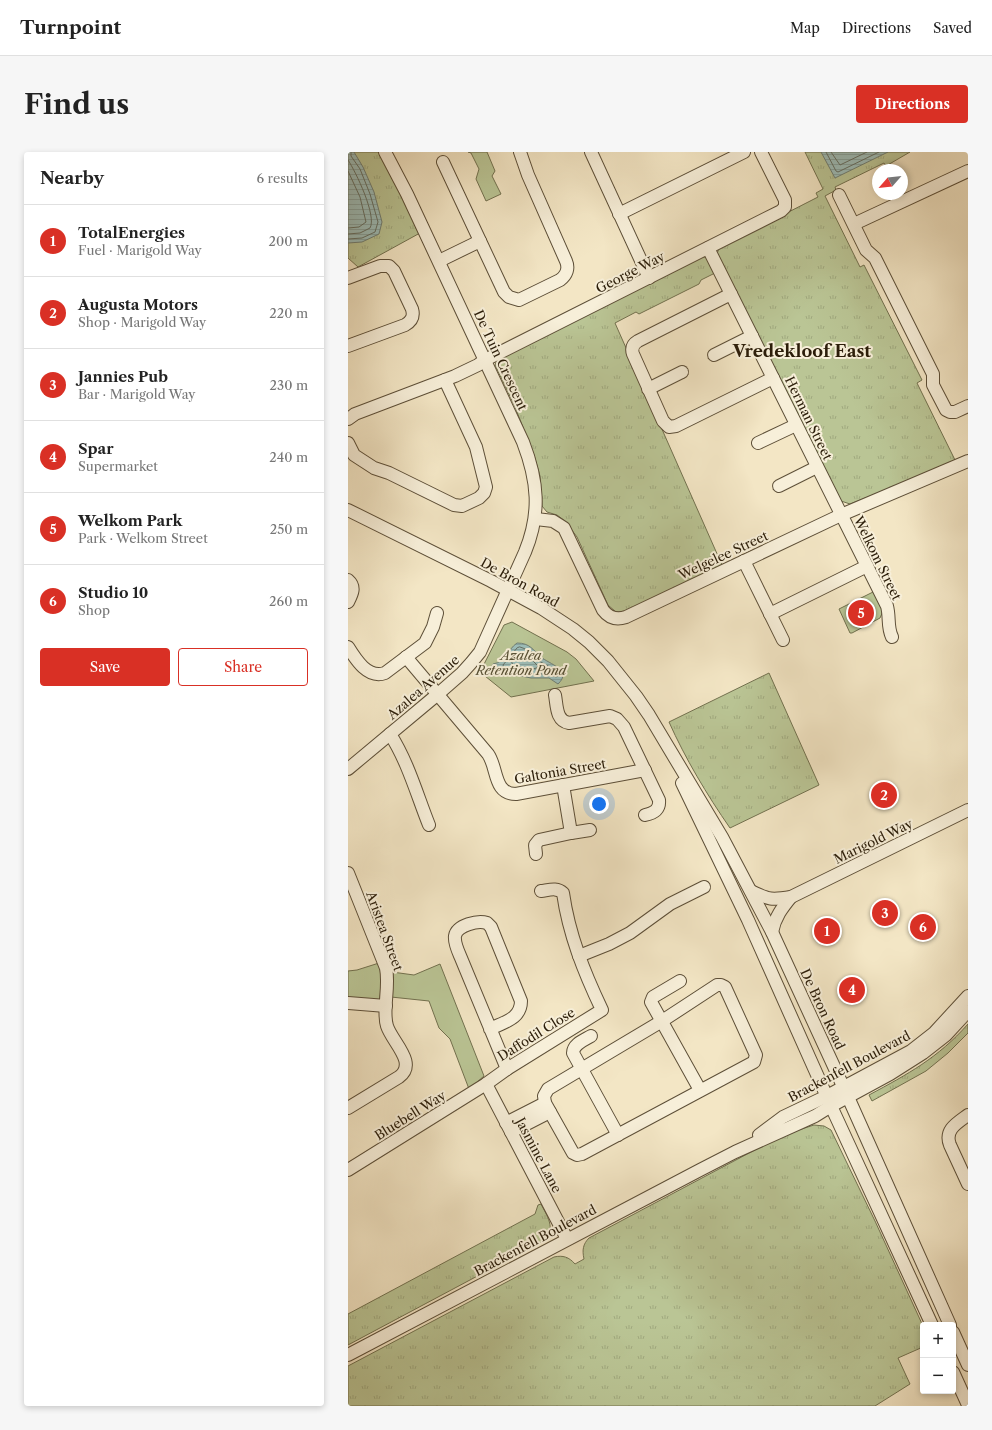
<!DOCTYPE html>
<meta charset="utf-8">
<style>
:root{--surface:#fff;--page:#f6f6f6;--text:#222;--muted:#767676;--line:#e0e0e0;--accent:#d93025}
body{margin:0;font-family:"Libre Caslon Text",serif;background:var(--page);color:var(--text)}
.controls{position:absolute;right:12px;bottom:12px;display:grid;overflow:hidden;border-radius:4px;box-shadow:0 2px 6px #0003}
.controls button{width:36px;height:36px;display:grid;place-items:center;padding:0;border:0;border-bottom:1px solid var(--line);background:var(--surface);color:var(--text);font:20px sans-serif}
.compass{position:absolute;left:524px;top:12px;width:36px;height:36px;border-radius:50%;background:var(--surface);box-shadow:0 2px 6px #0003;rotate:242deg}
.you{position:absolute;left:251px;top:652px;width:14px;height:14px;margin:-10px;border:3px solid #fff;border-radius:50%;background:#1a73e8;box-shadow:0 0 0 6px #1a73e833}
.badge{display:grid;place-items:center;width:26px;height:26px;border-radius:50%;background:var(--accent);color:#fff;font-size:13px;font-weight:700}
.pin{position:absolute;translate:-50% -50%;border:2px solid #fff;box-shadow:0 1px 4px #0006}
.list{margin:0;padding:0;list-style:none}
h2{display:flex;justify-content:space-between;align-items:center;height:52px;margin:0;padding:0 16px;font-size:17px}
h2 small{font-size:13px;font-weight:400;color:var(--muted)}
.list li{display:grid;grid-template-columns:26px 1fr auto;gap:12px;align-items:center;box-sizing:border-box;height:72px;padding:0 16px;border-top:1px solid var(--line)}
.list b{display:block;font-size:15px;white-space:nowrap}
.list p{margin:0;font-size:13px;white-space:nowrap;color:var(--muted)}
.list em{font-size:13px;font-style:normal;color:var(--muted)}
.actions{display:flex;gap:8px;padding:12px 16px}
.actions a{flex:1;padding:9px 0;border:1px solid var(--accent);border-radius:4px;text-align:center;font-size:14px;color:var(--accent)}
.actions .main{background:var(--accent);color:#fff}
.map{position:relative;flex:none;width:620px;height:1254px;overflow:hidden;border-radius:4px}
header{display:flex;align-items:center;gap:24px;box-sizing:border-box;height:56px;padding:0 20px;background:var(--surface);border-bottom:1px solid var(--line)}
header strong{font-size:19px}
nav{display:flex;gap:22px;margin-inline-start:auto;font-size:14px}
.intro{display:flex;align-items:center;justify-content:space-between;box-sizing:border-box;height:96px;padding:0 24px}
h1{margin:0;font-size:28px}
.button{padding:10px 18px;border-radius:4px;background:var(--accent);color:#fff;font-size:14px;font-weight:700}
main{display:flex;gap:24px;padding:0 24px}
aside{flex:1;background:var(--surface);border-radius:4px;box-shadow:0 2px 6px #0003}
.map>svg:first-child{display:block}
.grass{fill:url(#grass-tufts);stroke:#72714f}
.park{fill:#bac595;stroke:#72714f}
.water{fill:url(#water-rules);stroke:#6f7e73}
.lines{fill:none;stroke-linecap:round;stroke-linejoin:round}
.shore{stroke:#646e62;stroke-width:1}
.minor-casing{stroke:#5d4f38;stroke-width:14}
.minor{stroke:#f7efd9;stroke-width:12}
.labels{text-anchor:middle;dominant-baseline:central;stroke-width:4;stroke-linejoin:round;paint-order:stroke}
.street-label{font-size:13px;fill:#2b1d09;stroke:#f7efd9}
.park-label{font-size:13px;font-style:italic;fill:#564f33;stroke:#f7efd9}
.district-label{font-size:17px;font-weight:bold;fill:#2b1d09;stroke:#f7efd9}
</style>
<header>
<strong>Turnpoint</strong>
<nav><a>Map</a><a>Directions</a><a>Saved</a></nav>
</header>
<div class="intro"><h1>Find us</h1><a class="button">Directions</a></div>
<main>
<aside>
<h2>Nearby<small>6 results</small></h2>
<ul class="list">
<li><span class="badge">1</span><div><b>TotalEnergies</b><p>Fuel · Marigold Way</p></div><em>200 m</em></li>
<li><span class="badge">2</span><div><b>Augusta Motors</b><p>Shop · Marigold Way</p></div><em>220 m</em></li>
<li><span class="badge">3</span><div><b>Jannies Pub</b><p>Bar · Marigold Way</p></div><em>230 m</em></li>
<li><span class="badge">4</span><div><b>Spar</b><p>Supermarket</p></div><em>240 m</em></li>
<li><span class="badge">5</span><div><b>Welkom Park</b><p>Park · Welkom Street</p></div><em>250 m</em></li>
<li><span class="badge">6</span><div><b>Studio 10</b><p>Shop</p></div><em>260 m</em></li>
</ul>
<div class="actions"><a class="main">Save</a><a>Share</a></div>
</aside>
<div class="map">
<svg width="620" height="1254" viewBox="0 0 620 1254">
<defs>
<pattern id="grass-tufts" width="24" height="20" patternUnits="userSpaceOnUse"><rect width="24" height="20" fill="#bac595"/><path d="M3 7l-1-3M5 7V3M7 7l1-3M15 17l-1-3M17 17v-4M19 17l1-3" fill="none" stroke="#a0a97f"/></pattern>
<pattern id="water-rules" width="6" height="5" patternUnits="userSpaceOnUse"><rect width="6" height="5" fill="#9dbeba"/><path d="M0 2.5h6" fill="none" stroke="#87a39f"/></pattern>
</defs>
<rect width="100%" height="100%" fill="#f3e6c5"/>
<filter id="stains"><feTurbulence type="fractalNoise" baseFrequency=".005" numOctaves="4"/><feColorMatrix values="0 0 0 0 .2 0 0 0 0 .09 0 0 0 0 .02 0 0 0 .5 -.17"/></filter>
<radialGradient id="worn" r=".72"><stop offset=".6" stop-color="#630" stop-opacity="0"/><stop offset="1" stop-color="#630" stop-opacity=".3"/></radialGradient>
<g class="grass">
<polygon points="0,0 31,0 72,81 10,115 0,106"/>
<polygon points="457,0 562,0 538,14 536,11 487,35 488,38 477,44 512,115 516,113 574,228 569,231 608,310 502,352 493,349 369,102 371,96 376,93 470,45 468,41 475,37"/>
<polygon points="353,105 359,105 369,120 353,128 351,132 291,162 288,160 267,171 374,413 276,460 268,460 260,453 229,385 217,369 209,363 199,360 194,354 192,324 186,303 167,255 147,213 149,208"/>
<path d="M 421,521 L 471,633 L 382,676 C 359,643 337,606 321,570 Z"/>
<path d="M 620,872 L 620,881 L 600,901 L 578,919 L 524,949 L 521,943 C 560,922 590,906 620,872 Z"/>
<path d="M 466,973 L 476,974 L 483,978 L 527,1069 L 575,1174 L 575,1195 L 550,1206 L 562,1232 L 527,1254 L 0,1254 L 0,1214 L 206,1105 C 215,1103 221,1105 227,1112 L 236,1107 C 234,1098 235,1092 241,1086 L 435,983 Z"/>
<path d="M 193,1052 C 199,1064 208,1076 197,1088 L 0,1193 L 0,1162 L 187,1062 L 190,1053 Z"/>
</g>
<g class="park">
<polygon points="120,0 139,0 147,19 144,24 153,42 138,49 128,27 131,17 123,1"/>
<polygon points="527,439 535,459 532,466 504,481 502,481 491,457"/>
<polygon points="164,470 219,500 228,507 246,529 163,545 132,520 156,473"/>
<polygon points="31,811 34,824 32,848 0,847 0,819 9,818"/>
<polygon points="92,812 136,924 121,937 102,887 91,876 81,849 43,845 44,820 66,823"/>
</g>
<g class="water">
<polygon points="0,0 6,0 15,15 26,40 34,70 31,82 14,90 0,91"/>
<polygon points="473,0 540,0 487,26"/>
<path d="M 169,491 C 182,491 185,498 193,505 C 201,512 225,518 210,532 L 201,526 L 183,526 L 159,521 L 145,516 L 144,514 L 145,512 C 158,510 159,498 169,491 Z"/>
</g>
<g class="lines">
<g class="shore">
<polyline points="478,0 488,19 490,20 531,0"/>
<polyline points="483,0 492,13 519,0"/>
<path d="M 0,8 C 8,20 29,64 22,76 L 12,81 L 0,82"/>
<polyline points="0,19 12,45 18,70 11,75 0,76"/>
<polyline points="0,87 14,86 27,80 30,70 22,42 12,17 3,4 3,0"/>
<polygon points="172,495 183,499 191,509 207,518 210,522 210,524 208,525 202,522 183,522 156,516 155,513 169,496"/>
<polygon points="171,501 180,504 190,514 189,516 184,517 165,513 164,511"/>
</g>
<g class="minor-casing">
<g id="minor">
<polyline points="243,0 301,126"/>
<path d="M 95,10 L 156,140 L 161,145 L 171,148 L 212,128 C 219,123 221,116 218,109 L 180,23 L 172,0"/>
<polyline points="491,43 518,98 527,106 585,222 585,233 598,258 602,260 607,260 620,254"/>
<polyline points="271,62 396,0"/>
<polyline points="506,72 620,19"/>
<path d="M 360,96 L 539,454 C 542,465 539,475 544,485"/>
<polyline points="91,109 132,89"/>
<path d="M 0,126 L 32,114 L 41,114 L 46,119 L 64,157 C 66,164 64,169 57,173 L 0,194"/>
<path d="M 383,142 L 290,189 C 285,192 283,196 285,202 L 315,269 L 321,275 L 328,274 L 425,226"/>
<polyline points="366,203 404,184"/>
<polyline points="300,237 334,220"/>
<polyline points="0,267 7,262 107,224 130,213 137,208 433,59 437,55 437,48 413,0"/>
<polyline points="0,291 6,303 26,316 41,321 106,353 114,354 131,346 136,341 138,335 128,295 97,228"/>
<polyline points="410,291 448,273"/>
<polyline points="431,334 469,315"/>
<polyline points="0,358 143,429 193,456 225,477 241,490 260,509 288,544 301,563 374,685 424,780 500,945 602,1173"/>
<path d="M 188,367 L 205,369 L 216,376 L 255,458 C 261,466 269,468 278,465 L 493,363 L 620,309"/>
<polyline points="396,409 435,488"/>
<path d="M 0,428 C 8,435 4,442 0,450"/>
<polyline points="422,462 519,414"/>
<path d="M 0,495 C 8,508 20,527 37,521 L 77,491 L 85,475 L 89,461"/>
<path d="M 58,505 L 140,602 C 150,616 145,642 168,642 L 297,618"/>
<path d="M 207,543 C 209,554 208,569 221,571 L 262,564 L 269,567 L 276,575 L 311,648 C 312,658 306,661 297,663"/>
<path d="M 42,582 C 60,610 69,643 81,673"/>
<path d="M 0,617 L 90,542 L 114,521 L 123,511 L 132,500 L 177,400 C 193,361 190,329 175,290 L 59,42 L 37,0"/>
<polyline points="334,631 400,768 483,954 584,1173"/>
<polyline points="223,681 242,678"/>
<polyline points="188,702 187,693 191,688 223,681 215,633"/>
<path d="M 0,721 L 38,816 C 42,835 34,858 39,874 C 44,890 70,911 51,925 L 0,956"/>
<path d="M 403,739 C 421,748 424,748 443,745 L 620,658"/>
<path d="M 424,780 C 427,765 434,756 443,745"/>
<polyline points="231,804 261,792 282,781 322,752 356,735"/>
<polyline points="332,829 305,845 303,850 352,938"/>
<polygon points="369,833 373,833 377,835 408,903 406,910 234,1002 229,1003 225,1001 197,951 196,944 200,937 314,869"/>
<polyline points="0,851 38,854"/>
<path d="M 142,877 C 156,870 173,867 173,849 L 143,775 L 139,771 C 130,768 109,773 107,784 C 106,791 110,799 113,806 L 159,917"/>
<path d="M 243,884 C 236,888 225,892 225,901 L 270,983"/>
<polyline points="138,932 219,1087"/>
<path d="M 620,963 C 609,971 596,978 602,993 L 620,1032"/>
<polyline points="158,971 197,951"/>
<polyline points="163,980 202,960"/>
<polyline points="411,983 435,965 479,944 563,899 586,881 620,844"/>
<path d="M 0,1018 L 138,932 L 159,917 L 254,858 C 236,820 221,783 215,741 C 209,735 201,738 193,739"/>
<polyline points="605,1180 620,1213"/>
<polyline points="0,1203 352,1018 387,1000 467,964 483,954 542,922 575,901 598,883 620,859"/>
<polyline points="605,1220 620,1253"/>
</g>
</g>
<use href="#minor" class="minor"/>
</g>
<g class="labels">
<g class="street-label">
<text transform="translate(282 120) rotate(-27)">George Way</text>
<text transform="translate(153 208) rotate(65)">De Tuin Crescent</text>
<text transform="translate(461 266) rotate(64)">Herman Street</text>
<text transform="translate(375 403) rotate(-25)">Welgelee Street</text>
<text transform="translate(530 406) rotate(64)">Welkom Street</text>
<text transform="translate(172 430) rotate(29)">De Bron Road</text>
<text transform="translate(75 535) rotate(-41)">Azalea Avenue</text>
<text transform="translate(212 619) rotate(-10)">Galtonia Street</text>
<text transform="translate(525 689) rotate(-26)">Marigold Way</text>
<text transform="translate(37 779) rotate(70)">Aristea Street</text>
<text transform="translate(475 857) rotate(65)">De Bron Road</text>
<text transform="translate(188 882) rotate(-32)">Daffodil Close</text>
<text transform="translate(501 914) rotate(-28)">Brackenfell Boulevard</text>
<text transform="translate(62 963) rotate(-32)">Bluebell Way</text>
<text transform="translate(191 1003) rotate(62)">Jasmine Lane</text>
<text transform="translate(187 1088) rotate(-28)">Brackenfell Boulevard</text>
</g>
<g class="park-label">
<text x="173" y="503">Azalea<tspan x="173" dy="15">Retention Pond</tspan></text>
</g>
<g class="district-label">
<text x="454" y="199">Vredekloof East</text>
</g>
</g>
<rect width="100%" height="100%" filter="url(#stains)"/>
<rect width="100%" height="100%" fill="url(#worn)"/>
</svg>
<div class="controls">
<button>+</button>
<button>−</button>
</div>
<svg class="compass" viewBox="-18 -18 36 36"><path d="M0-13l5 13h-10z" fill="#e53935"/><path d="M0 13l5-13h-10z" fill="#767676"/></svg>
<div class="you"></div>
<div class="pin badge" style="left:479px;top:779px">1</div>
<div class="pin badge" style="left:536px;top:643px">2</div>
<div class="pin badge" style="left:537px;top:761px">3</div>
<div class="pin badge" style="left:504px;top:838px">4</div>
<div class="pin badge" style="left:513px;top:461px">5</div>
<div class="pin badge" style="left:575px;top:775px">6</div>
</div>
</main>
